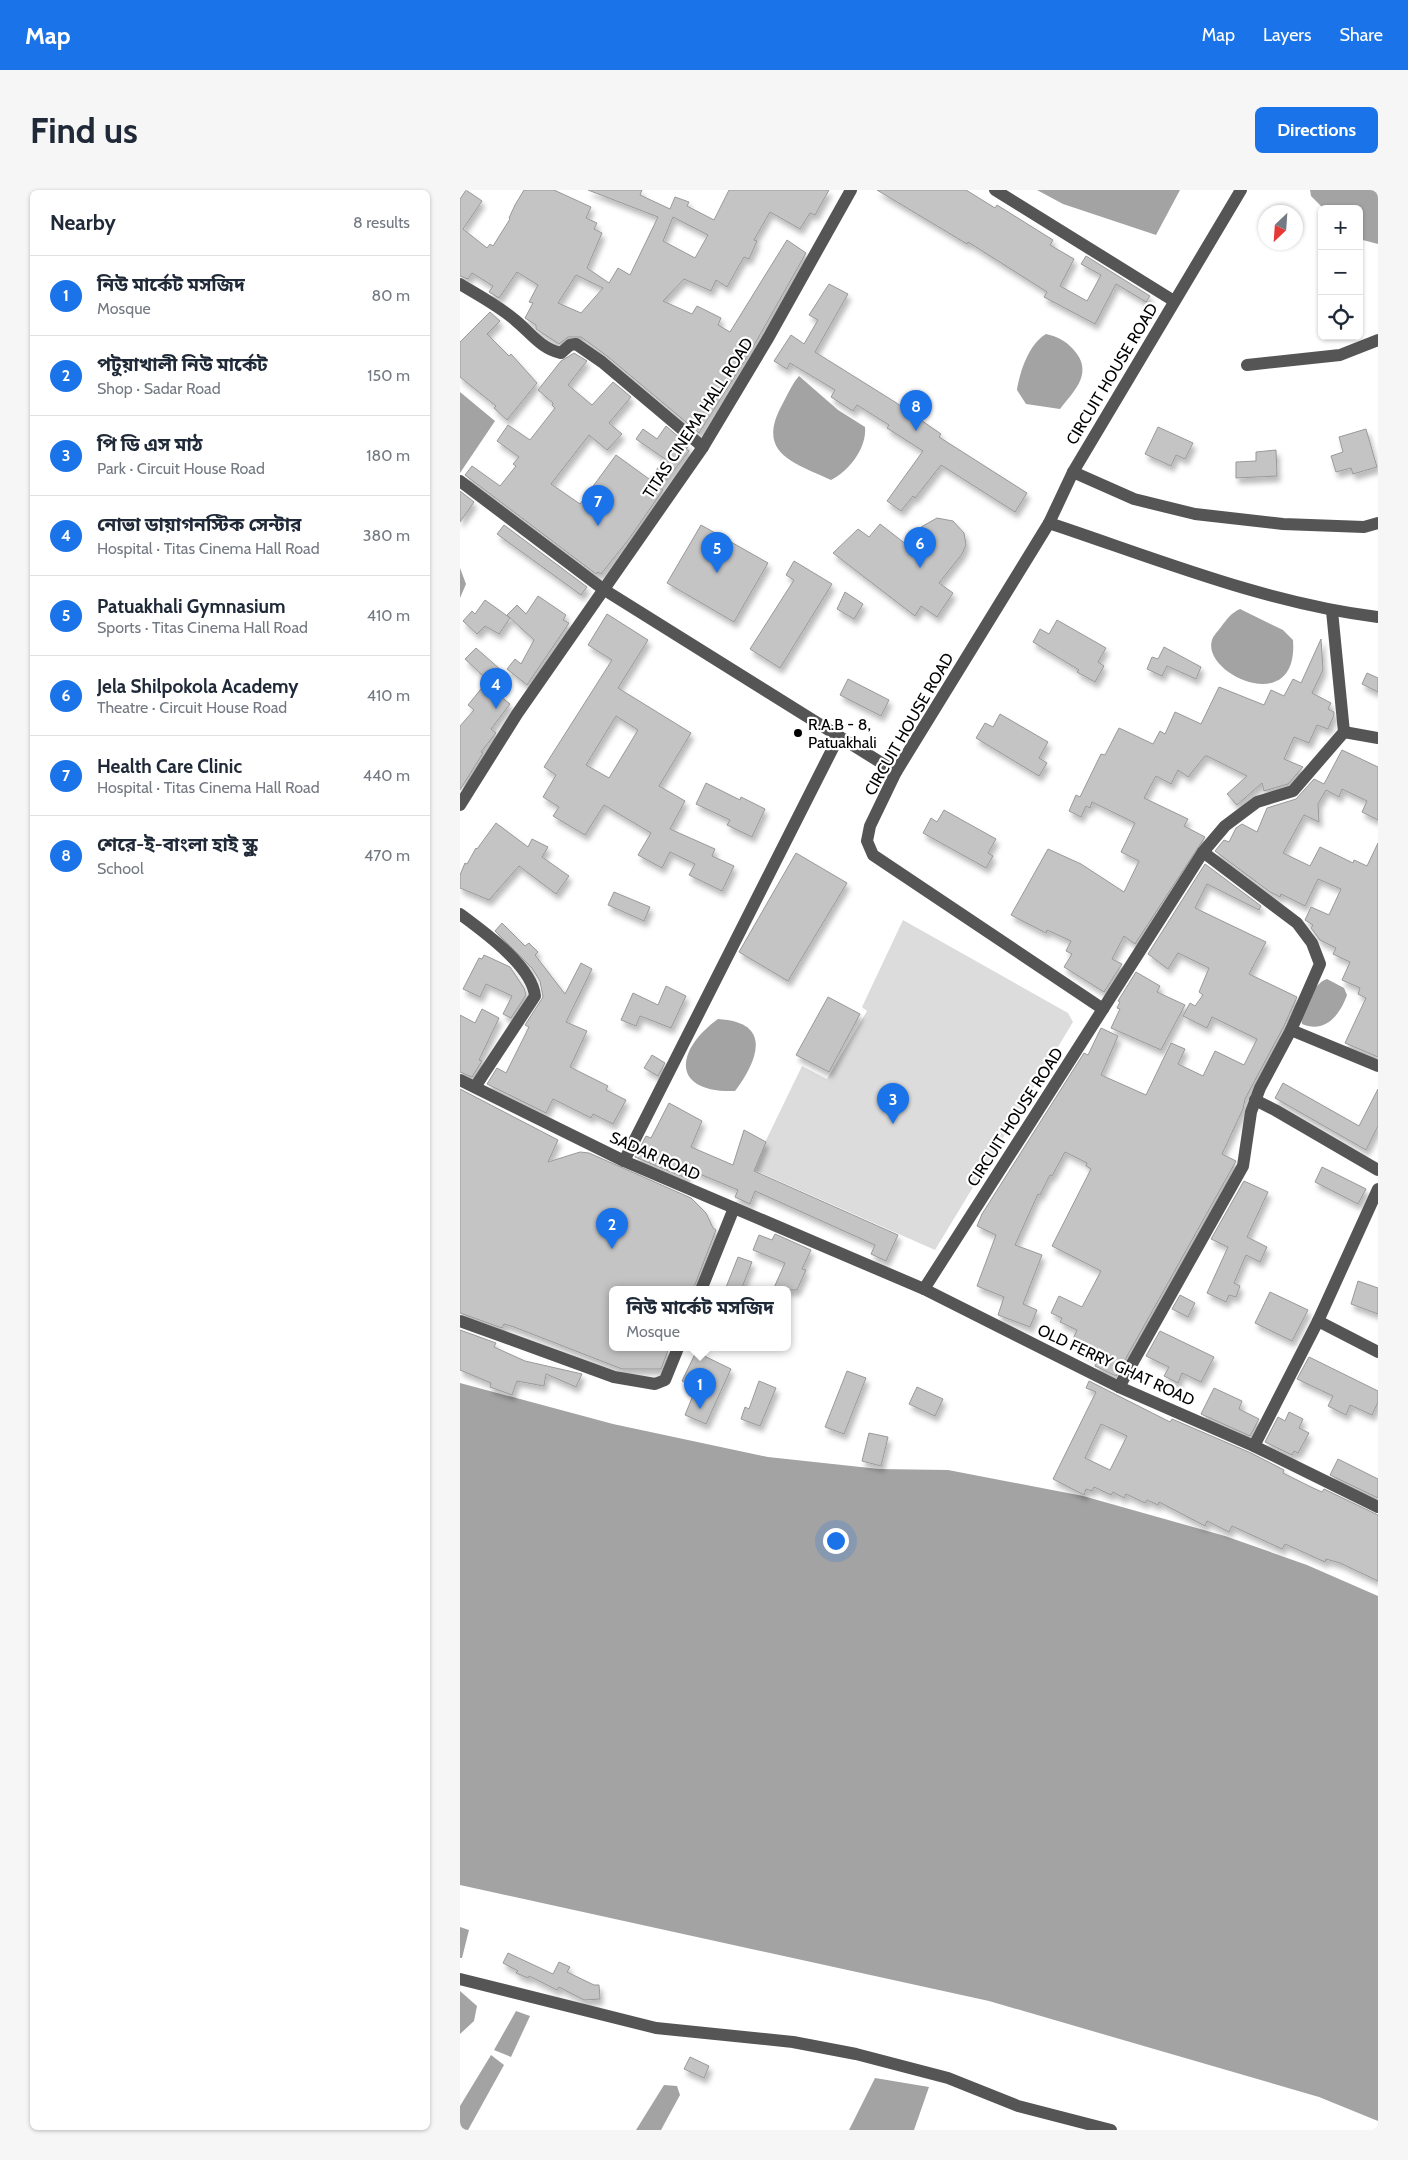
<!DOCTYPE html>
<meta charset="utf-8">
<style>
:root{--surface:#fff;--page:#f6f6f7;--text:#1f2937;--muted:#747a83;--line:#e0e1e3;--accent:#1a73e8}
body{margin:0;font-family:Cabin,"Noto Sans Bengali",sans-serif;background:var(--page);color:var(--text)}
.controls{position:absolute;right:15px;top:15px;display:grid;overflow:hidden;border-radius:8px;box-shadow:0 1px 4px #0004}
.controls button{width:45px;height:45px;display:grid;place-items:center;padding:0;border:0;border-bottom:1px solid var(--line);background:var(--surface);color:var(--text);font:25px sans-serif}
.compass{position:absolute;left:798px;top:15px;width:45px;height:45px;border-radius:50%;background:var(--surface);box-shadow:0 1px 4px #0004;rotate:205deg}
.you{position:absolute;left:375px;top:1350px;width:18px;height:18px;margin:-12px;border:4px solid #fff;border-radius:50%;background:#1a73e8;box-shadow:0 0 0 8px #1a73e833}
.badge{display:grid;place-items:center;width:32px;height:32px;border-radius:50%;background:var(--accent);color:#fff;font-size:16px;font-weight:700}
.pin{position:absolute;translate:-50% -41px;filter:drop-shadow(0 1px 2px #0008)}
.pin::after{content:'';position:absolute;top:26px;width:18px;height:15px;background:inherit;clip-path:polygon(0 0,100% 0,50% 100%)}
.popup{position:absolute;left:149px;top:1096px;width:182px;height:65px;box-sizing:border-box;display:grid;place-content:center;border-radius:8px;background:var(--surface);filter:drop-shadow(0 1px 4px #0005);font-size:16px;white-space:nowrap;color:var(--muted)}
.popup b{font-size:19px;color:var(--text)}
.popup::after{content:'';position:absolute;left:50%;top:100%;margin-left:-10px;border:10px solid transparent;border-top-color:var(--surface)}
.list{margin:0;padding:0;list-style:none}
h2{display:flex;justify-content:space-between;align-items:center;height:65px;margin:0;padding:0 20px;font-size:21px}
h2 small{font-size:16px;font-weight:400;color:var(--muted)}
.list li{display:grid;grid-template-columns:32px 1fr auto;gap:15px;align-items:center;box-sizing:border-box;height:80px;padding:0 20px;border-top:1px solid var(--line)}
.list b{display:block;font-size:19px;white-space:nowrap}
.list p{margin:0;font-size:16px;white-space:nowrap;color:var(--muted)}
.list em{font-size:16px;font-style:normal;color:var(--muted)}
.icon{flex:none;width:28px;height:28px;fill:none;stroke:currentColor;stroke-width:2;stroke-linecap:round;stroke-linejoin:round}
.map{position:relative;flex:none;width:918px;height:1940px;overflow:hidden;border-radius:8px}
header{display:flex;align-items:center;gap:30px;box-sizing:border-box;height:70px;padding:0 25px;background:var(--accent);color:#fff}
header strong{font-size:24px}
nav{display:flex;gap:28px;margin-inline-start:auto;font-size:18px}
.intro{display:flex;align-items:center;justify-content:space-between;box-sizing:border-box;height:120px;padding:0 30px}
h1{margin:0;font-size:35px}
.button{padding:12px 22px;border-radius:8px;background:var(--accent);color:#fff;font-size:18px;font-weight:700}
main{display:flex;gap:30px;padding:0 30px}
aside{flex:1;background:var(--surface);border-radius:8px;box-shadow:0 1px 4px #0004}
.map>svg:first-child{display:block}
.green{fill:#dcdcdc}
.water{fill:#a3a3a3}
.building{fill:#c4c4c4;stroke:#999;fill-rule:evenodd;filter:url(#shadow)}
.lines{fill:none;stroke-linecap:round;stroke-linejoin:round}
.minor{stroke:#555;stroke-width:12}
.poi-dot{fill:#000;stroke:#fff;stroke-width:2}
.labels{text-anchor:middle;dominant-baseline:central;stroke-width:4.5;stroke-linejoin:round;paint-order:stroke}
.street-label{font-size:16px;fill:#000;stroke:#fff}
.poi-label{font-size:16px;fill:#000;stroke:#fff;text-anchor:start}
</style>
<header>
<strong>Map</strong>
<nav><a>Map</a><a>Layers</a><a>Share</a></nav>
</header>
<div class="intro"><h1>Find us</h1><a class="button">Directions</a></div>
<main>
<aside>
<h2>Nearby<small>8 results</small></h2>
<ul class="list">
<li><span class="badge">1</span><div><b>নিউ মার্কেট মসজিদ</b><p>Mosque</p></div><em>80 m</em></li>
<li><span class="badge">2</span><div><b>পটুয়াখালী নিউ মার্কেট</b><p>Shop · Sadar Road</p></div><em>150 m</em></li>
<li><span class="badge">3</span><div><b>পি ডি এস মাঠ</b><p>Park · Circuit House Road</p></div><em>180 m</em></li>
<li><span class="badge">4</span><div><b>নোভা ডায়াগনস্টিক সেন্টার</b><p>Hospital · Titas Cinema Hall Road</p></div><em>380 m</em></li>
<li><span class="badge">5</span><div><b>Patuakhali Gymnasium</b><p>Sports · Titas Cinema Hall Road</p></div><em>410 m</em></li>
<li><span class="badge">6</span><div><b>Jela Shilpokola Academy</b><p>Theatre · Circuit House Road</p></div><em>410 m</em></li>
<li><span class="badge">7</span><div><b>Health Care Clinic</b><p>Hospital · Titas Cinema Hall Road</p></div><em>440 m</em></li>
<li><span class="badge">8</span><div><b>শেরে-ই-বাংলা হাই স্কুল</b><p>School</p></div><em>470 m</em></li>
</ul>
</aside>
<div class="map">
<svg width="918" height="1940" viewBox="0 0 918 1940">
<defs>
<filter id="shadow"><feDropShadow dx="3" dy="5.5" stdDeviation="2.5" flood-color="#0004"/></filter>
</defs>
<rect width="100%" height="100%" fill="#fff"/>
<polygon class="green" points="443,730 608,823 613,832 475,1060 292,979 342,876 367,889 407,821 402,817"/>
<g class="water">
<polygon points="577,0 720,0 696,45 603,14"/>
<polygon points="850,0 918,0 918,54 899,49 899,19 864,19 851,6"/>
<path d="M 586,144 C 596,146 606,151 613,159 C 634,182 616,199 600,219 L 566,214 L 557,200 C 560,181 569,154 586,144 Z"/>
<path d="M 339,186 L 378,220 L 405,237 C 407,258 389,281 371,290 C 332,272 295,263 323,213 C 328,204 332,194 339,186 Z"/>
<polygon points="0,202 35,231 0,283"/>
<polygon points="0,378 6,394 0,408"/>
<path d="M 780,419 L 823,440 L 833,450 C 839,529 741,484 752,450 C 753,446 758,441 761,437 C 767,429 771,423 780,419 Z"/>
<path d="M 867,789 L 884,798 L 887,805 C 880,825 865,844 842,834 L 841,829 C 847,816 853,793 867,789 Z"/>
<path d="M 258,829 C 312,832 299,869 275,901 C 210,903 215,860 258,829 Z"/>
<polygon points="0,1193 153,1234 308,1267 419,1279 488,1280 623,1306 765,1346 847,1375 918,1406 918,1931 859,1907 529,1811 0,1695"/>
<polygon points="0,1737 9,1740 2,1768 0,1768"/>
<polygon points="0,1801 17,1816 14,1831 0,1844"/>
<polygon points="56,1821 70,1826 51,1867 34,1860"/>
<polygon points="31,1865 44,1875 8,1940 0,1940 0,1916"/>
<polygon points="415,1888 469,1897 454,1940 389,1940"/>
<polygon points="204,1895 217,1896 220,1905 201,1940 176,1940"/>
</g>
<g class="building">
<path d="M 6,0 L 22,11 L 3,39 L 27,58 L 30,54 L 33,56 L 50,29 L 49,28 L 55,15 L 64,0 L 94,0 L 131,17 L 126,28 L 137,33 L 134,39 L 142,43 L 127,78 L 149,93 L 158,78 L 170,85 L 198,27 L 128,0 L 182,0 L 180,5 L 210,19 L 215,7 L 229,12 L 227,16 L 254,30 L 269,0 L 369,0 L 355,25 L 350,23 L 340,39 L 310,22 L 294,50 L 297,51 L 289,69 L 284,67 L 267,97 L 256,90 L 251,101 L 224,89 L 203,111 L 232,124 L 237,116 L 261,128 L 258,135 L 270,142 L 327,50 L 346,63 L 292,159 L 239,243 L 147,166 L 121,147 L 108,147 L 99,154 L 76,139 L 76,135 L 65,128 L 73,113 L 69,112 L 78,95 L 57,82 L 39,108 L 29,102 L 33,96 L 12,83 L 8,89 L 0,86 L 0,9 ZM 213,27 L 248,45 L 235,68 L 203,51 ZM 116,85 L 143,98 L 121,123 L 98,113 Z"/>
<polygon points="417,0 506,0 535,18 537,15 593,50 590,55 614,69 600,96 627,111 641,85 621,74 626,66 690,106 686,112 656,94 635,134 584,107 587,102 508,52 507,54"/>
<polygon points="369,94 388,104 355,162 435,212 481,244 479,247 567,303 555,322 481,275 455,308 453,306 441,321 427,311 463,261 427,238 429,235 397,215 393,221 371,207 375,200 330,173 327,179 314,171 331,145 344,154 358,130 349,125"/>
<polygon points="30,122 40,131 27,144 49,166 51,164 77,193 47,230 34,218 36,216 0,187 0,152"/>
<polygon points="114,163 127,171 108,195 132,215 153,192 171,207 149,233 162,244 147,260 129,245 91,294 120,314 156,265 189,289 205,269 176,249 183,239 197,249 206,236 229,256 226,259 229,261 200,298 203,300 169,349 141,384 138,382 136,384 5,285 12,276 40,296 56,276 53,274 59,267 37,251 48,235 70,250 95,218 92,215 93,213 78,200 101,171"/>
<polygon points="698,237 733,253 725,269 716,265 711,276 685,264"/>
<polygon points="906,239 917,277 893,284 891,278 876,282 871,266 883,262 879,247"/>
<polygon points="816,260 817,286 776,288 776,272 796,271 796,262"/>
<polygon points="0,301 14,312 0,332"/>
<polygon points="477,328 493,331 504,343 506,355 502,364 479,393 493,403 477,427 461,416 455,426 373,363 398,339 409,347 420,334 447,355 461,337"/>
<polygon points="44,335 127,397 121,405 37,344"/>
<polygon points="241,335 308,373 274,432 207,393"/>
<polygon points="334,371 372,394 320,478 290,459 334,390 326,385"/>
<polygon points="385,402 403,414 394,429 377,419"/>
<polygon points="78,406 106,425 103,430 109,433 67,495 47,479 55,469 61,474 74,450 47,425 57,415 66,424"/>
<polygon points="25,410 50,428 39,444 25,436 17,444 3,431 12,421 15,424"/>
<path d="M 147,424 L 188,450 L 158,498 L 231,543 L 199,596 L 225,611 L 210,639 L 255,659 L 252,666 L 274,676 L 262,701 L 229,685 L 235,674 L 210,662 L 202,678 L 178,665 L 191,643 L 144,615 L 125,645 L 93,626 L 99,617 L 83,607 L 96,585 L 84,577 L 152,470 L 128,455 ZM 156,526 L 178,540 L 149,588 L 126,575 Z"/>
<polygon points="597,430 646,458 638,472 644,476 635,492 617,482 619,480 573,452 580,439 589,444"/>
<polygon points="861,449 863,480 852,503 871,513 868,519 874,522 874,525 868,539 857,535 849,553 834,547 824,569 843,577 828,594 804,601 802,593 777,615 767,604 787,586 747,566 745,566 728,587 718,580 711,594 696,586 684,608 728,629 724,636 745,647 675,754 664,746 652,769 662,774 644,802 604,777 612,764 606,761 611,751 587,740 586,743 551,725 588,659 621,674 664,702 679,671 661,662 675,633 632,612 630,618 626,616 621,627 609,621 616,605 620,607 641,564 645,565 659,538 693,554 700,541 705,544 715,522 741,534 759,497 804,515 811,500 824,506 833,489 841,493"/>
<polygon points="704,457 741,477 736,489 707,476 702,486 687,479 692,467 698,469"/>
<polygon points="16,458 42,481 33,495 5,469"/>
<polygon points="907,483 918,488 918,502 902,494"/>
<polygon points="388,489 429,510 421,526 380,505"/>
<polygon points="25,494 50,514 31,539 36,543 21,562 23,563 0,600 0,536 14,520 8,515"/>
<polygon points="540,524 588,552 579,568 587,573 579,586 516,548 525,533 533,537"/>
<polygon points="882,560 918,577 918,630 902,622 907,611 882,599 879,607 866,600 858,614 859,632 844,625 823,663 850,676 860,657 893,673 894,670 907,676 918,653 918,867 885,853 906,808 898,804 900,798 882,790 890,772 873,764 876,758 860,750 851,738 853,735 845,730 851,717 869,725 881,699 858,689 845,716 821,704 820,707 810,702 755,661 764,650 769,652 776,638 782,634 797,642 807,618 836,609 854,589 864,594"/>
<polygon points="246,593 280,610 281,607 305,619 292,647 267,635 270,630 236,614"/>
<polygon points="484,620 536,649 528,663 533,666 526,678 463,643 471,628 477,632"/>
<polygon points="36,633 68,657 72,649 88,657 82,667 109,686 96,704 59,676 29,710 0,698 0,685 5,673 7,674 16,658 17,659"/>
<polygon points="336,663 387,693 328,791 279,762"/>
<polygon points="745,674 801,716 799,720 747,694 735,718 806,752 789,784 837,807 824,836 785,909 783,919 762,964 776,971 775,973 656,1186 635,1176 638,1170 622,1161 624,1157 612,1151 617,1140 600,1132 602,1128 591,1123 599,1106 622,1117 641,1081 592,1056 631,979 626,976 627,973 605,962 592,986 590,985 580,1005 578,1004 555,1055 582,1065 563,1114 577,1120 570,1137 538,1125 544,1107 517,1096 536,1045 517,1036 522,1024 624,863 628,865 641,838 658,846 641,885 686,905 711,853 725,859 718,874 743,886 755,861 784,875 797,849 752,827 747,838 723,826 730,813 735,816 743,805 739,802 749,778 718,763 708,779 688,764"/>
<polygon points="154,702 190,717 184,731 148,715"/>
<polygon points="42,733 65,756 69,753 78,762 75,765 105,804 121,773 132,779 106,832 127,841 110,877 148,896 146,900 166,910 153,934 133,924 131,928 93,909 86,923 27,894 37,878 46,883 69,837 65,835 83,807 80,791 72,778 35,741"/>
<polygon points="24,765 50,777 64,798 66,805 51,828 43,824 52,806 26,794 20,807 3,799 19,768 22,769"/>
<polygon points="676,782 700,796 697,802 725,815 701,860 651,838 660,819 657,818 660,812 658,811"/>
<polygon points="206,796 226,806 211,838 180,826 176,836 161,830 173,803 198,815"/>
<polygon points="368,807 400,824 369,882 336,865"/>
<polygon points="22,819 39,828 19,870 22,871 12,887 0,882 0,825 15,833"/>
<polygon points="192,865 205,873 198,886 184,878"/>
<polygon points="823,893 899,936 918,899 918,936 906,960 815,908"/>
<polygon points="0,899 98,950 88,972 120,962 129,963 231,1008 246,1023 253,1038 256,1040 233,1100 152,1100 152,1158 209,1158 201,1179 162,1179 54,1137 44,1134 42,1138 0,1123"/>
<polygon points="209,913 242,931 231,957 273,975 284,940 306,952 294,981 438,1045 426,1071 411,1064 415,1055 295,1001 290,1014 275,1007 278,1000 230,980 226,988 175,967 186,946 191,948"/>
<polygon points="862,977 906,999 898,1014 855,992"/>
<polygon points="784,991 808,1002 787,1047 807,1057 800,1072 786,1065 774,1093 780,1096 776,1107 769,1105 766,1112 747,1103 768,1057 751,1049"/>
<polygon points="315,1044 351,1060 342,1079 346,1080 337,1100 313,1100 325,1073 293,1060 299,1045 312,1050"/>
<polygon points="278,1067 292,1072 281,1100 265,1100"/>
<polygon points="898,1091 918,1098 918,1124 891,1114"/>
<polygon points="810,1102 848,1120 832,1151 795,1133"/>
<polygon points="720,1105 735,1113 728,1127 712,1119"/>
<polygon points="0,1140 36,1153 34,1157 65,1171 122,1184 116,1197 86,1184 84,1196 57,1191 52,1205 30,1197 31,1193 0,1180"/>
<polygon points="700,1141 754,1167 741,1192 722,1183 718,1193 704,1186 709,1177 686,1166"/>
<polygon points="236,1162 271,1179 246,1234 225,1225 236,1198 222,1191"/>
<polygon points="849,1167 918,1201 918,1212 912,1225 890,1215 886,1225 868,1216 873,1206 837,1189"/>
<polygon points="387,1181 406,1188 384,1244 365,1237"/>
<polygon points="299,1191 316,1198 300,1236 281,1229 285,1217 289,1219"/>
<path d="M 629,1191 L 710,1232 L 712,1229 L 791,1263 L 824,1280 L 823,1283 L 851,1297 L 862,1302 L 864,1299 L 918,1325 L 918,1391 L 880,1373 L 866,1369 L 865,1372 L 825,1354 L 822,1359 L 772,1336 L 769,1342 L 747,1331 L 745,1336 L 699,1312 L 698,1315 L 687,1310 L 685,1313 L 666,1304 L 664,1308 L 653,1302 L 651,1305 L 634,1297 L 632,1301 L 626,1299 L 624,1305 L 593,1289 L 636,1202 L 626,1198 ZM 641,1234 L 667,1246 L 650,1280 L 625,1268 Z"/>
<polygon points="457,1197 483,1209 475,1226 449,1214"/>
<polygon points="754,1198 782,1211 779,1219 799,1229 790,1246 741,1224"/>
<polygon points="829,1222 843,1229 839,1238 849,1243 838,1263 834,1261 832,1265 805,1252 818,1227 825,1231"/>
<polygon points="409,1243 428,1247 421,1276 402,1271"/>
<polygon points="878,1269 918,1289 918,1308 870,1285"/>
<polygon points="48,1763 93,1784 99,1772 110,1777 107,1782 134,1795 139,1795 140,1809 124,1810 99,1797 97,1800 69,1786 68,1788 56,1783 58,1781 43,1773"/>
<polygon points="230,1867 249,1876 244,1888 224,1879"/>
</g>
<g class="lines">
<g class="minor">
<polyline points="535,0 714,111"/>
<path d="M 0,94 C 18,105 39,116 55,130 C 70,142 81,159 101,163 L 110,155 L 116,154 L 142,172 L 243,257"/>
<polyline points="787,175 880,165 918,150"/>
<polyline points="613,282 674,309 735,324 823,334 904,337 918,333"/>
<polyline points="0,291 143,399 436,582"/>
<path d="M 589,333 C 697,369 805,413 918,427"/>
<polyline points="884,542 918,548"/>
<polyline points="0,615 57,524 243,257 307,150 391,0"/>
<path d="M 0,724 C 23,741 72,776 75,806 L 15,897"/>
<polyline points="643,819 743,662"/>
<polyline points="831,840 918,876"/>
<polyline points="0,890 164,971 464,1099 659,1197 794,1256 918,1317"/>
<polyline points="795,910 815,920 918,980"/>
<polyline points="164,971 379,546"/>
<polyline points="464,1099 643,819 413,665 407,651 410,636 436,582 589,333 613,282 781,0"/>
<polyline points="241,1100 274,1018"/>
<polyline points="0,1131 154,1187 195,1194 205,1190 218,1158"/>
<polyline points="858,1131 918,1162"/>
<polyline points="659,1197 783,976 791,922 800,898 831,840 860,774 852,753 837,733 743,662 765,636 797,612 833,601 884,542 872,421"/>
<polyline points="794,1256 858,1131 918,999"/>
<polyline points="0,1789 196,1838 333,1852 396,1864 488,1888 558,1916 651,1940"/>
</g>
</g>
<circle class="poi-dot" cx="338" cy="543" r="5"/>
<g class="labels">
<g class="street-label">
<text transform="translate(652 184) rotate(-59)">CIRCUIT HOUSE ROAD</text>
<text transform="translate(238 228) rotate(-57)">TITAS CINEMA HALL ROAD</text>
<text transform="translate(449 534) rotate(-60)">CIRCUIT HOUSE ROAD</text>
<text transform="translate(555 927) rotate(-57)">CIRCUIT HOUSE ROAD</text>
<text transform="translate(195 966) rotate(24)">SADAR ROAD</text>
<text transform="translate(656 1175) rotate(25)">OLD FERRY GHAT ROAD</text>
</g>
<g class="poi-label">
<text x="348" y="534">R.A.B - 8,<tspan x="348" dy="18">Patuakhali</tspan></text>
</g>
</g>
</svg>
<div class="controls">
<button>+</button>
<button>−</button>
<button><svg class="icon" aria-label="locate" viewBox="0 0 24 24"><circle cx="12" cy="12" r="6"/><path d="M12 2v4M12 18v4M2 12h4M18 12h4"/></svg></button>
</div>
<svg class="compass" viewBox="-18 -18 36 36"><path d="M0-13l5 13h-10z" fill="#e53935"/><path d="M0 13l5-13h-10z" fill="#747a83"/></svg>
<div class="you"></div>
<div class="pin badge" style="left:240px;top:1219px">1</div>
<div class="popup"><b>নিউ মার্কেট মসজিদ</b>Mosque</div>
<div class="pin badge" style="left:152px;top:1059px">2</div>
<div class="pin badge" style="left:433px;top:934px">3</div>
<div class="pin badge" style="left:36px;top:519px">4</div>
<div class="pin badge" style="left:257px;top:383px">5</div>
<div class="pin badge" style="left:460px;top:378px">6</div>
<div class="pin badge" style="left:138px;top:336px">7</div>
<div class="pin badge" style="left:456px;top:241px">8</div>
</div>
</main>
